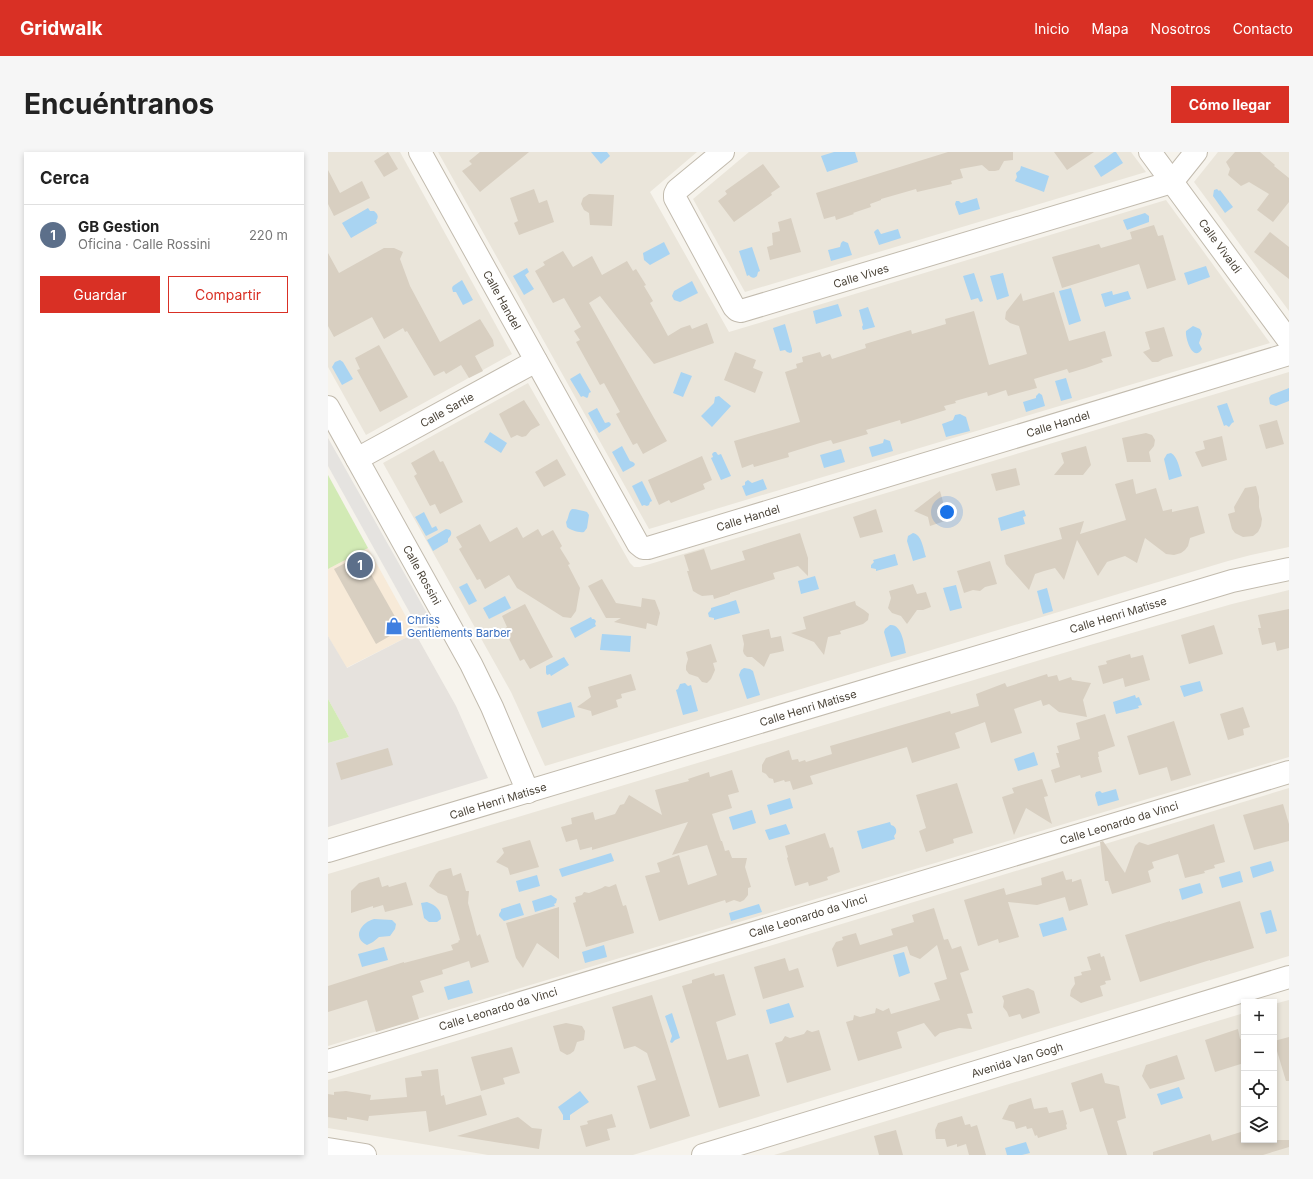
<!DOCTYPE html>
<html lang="es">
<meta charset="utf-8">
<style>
:root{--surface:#fff;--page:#f6f6f6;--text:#222;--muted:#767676;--line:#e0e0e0;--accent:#d93025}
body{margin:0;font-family:Inter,sans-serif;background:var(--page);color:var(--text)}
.controls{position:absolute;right:12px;bottom:12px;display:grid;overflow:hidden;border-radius:0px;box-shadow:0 2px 6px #0003}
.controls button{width:36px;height:36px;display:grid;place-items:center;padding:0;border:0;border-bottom:1px solid var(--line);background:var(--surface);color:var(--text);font:20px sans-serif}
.you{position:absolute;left:619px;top:360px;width:14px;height:14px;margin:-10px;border:3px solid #fff;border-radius:50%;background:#1a73e8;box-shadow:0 0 0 6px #1a73e833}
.badge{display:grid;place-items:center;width:26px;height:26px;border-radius:50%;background:var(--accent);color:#fff;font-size:13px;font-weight:700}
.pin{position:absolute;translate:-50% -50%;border:2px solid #fff;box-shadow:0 1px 4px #0006}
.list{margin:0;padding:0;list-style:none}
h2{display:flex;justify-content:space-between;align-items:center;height:52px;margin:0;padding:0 16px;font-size:17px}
h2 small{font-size:13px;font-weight:400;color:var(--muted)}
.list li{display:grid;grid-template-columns:26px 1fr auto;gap:12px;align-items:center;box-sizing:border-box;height:60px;padding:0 16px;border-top:1px solid var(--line)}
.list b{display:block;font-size:15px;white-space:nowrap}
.list p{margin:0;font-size:13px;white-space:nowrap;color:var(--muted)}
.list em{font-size:13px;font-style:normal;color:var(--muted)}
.actions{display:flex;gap:8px;padding:12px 16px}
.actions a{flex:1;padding:9px 0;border:1px solid var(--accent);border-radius:0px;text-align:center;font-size:14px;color:var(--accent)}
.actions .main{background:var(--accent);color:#fff}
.icon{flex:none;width:22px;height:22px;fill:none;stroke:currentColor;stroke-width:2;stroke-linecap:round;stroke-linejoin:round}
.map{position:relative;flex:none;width:961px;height:1003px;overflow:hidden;border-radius:0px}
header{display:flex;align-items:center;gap:24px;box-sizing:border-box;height:56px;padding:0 20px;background:var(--accent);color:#fff}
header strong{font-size:19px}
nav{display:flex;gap:22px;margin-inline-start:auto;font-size:14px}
.intro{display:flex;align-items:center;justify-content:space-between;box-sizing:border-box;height:96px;padding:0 24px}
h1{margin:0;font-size:28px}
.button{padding:10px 18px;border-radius:0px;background:var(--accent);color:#fff;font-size:14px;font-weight:700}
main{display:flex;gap:24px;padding:0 24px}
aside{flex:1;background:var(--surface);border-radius:0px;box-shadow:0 2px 6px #0003}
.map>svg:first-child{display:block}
.residential{fill:#eae5da}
.commercial{fill:#f7ead8}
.industrial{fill:#e6e2dd}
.green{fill:#d2eab5}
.parking{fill:#e5e3e0}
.water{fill:#a9d4f2}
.building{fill:#d8cfc1}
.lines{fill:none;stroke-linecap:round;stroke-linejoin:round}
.minor-casing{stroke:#c2bbae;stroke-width:24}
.minor{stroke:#fff;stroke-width:22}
.labels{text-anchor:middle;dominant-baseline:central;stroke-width:4;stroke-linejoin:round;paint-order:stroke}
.street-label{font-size:11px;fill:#4b4439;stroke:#fff}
.shop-label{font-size:11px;fill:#366cbe;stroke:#fff;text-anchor:start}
</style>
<header>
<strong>Gridwalk</strong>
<nav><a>Inicio</a><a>Mapa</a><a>Nosotros</a><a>Contacto</a></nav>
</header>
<div class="intro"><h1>Encuéntranos</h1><a class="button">Cómo llegar</a></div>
<main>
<aside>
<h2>Cerca<small></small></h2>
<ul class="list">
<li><span class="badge" style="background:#5c6f8a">1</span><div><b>GB Gestion</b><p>Oficina · Calle Rossini</p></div><em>220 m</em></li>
</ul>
<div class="actions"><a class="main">Guardar</a><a>Compartir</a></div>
</aside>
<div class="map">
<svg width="961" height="1003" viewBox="0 0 961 1003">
<rect width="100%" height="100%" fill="#f6f3ec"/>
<g class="residential">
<polygon points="0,0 72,0 184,202 38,283 0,215"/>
<polygon points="110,0 369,0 322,40 401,180 838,48 942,191 321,377"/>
<polygon points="421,0 803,0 818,20 417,140 365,47"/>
<polygon points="890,0 961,0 961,159 866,30"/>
<polygon points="961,220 961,395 923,403 900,409 217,614 183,540 55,311 200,231 302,411 306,415 312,415"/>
<polygon points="961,438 961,605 806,651 0,894 0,722 759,494 904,452"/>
<polygon points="961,636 961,804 305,1003 160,1003 0,976 0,928"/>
<polygon points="961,848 961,1003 446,1003 916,861 916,988 946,988 946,852"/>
</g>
<polygon class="commercial" points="40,396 87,481 18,516 0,484 0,417"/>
<polygon class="industrial" points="87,481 128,554 160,626 0,675 0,591 21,585 0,547 0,484 19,516"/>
<g class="green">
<polygon points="0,323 40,396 0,417"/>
<polygon points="0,547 21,585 0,591"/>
</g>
<polygon class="parking" points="0,286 105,472 92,479 0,314"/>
<g class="water">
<polygon points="263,0 279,0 282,4 273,12"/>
<polygon points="506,0 527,0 530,10 499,20 493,4"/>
<polygon points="786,0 788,0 795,11 773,25 766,14"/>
<polygon points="693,14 721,24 716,40 687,29 689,25 688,21 692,18"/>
<polygon points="889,37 891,39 892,38 905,55 897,61 885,44 886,38"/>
<polygon points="649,46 652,57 631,63 627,52 628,49 631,49 633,51"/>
<path d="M 40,56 L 42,59 L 46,59 C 50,62 51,65 48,69 L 49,71 L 23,86 L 14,71 Z"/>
<polygon points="817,61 821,64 821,70 799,78 795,68"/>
<polygon points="550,77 553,82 570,77 573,86 551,93 546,80 548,78"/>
<polygon points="515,89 520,91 524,103 503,109 500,98 512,95 513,91"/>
<polygon points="336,90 342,102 322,113 316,108 315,101"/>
<path d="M 424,95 L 432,119 L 430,120 L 429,124 C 426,127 423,126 421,123 L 419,124 L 411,99 Z"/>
<polygon points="878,114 882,125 860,133 856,121"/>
<polygon points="199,116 201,120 197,123 206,137 196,143 185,124"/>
<polygon points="646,121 655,149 652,150 650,146 643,148 635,124"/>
<polygon points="675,121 681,144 669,148 662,124"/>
<polygon points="134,128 145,148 135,153 128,140 125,140 124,136 125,134"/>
<polygon points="364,129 370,141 352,150 346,148 344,144 346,139"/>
<polygon points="743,136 753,169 741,173 731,139"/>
<polygon points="784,139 785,143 800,139 803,147 777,155 773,142"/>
<polygon points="510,152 514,164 488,172 485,159"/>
<polygon points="540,155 547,175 535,178 534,175 535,173 531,158"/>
<polygon points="457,172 464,197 464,200 462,201 459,200 457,198 452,199 445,176"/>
<path d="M 865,174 L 872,177 L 874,182 L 871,191 L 874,197 C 865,211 857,186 858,179 Z"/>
<polygon points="12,208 15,210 25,227 14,233 4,215 7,210"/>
<polygon points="353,220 364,224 355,245 345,241"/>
<polygon points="252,221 263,240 261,241 260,245 259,246 255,244 253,245 242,227"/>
<polygon points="738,226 744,246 733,249 727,229"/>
<polygon points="961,236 961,249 948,254 942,252 941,246 943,243"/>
<polygon points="711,241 714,243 717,254 698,260 695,250 708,246 708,244"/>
<polygon points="391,244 403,254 384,275 373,264 386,251 387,245"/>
<polygon points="899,251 906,270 904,271 901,275 898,273 896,274 889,254"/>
<polygon points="269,256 277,271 281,270 283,272 282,274 271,281 260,261"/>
<polygon points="632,262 638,265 642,279 618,285 614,272 625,268 627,263"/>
<polygon points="162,280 179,291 173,301 156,290"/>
<polygon points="556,287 562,289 565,299 544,305 541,295 555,291"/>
<polygon points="294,294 302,309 305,310 307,312 306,314 295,320 284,300"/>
<polygon points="513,297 517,310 496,316 492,303"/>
<polygon points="386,300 388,300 390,303 393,302 403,324 393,328 383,306 385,305 384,302"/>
<path d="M 843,301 C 850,305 851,316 854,324 L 841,328 L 836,307 L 839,302 Z"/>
<polygon points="435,327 439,337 418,344 414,334 417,333 417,330 420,328 424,331"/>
<polygon points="314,329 324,349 322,350 321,353 319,354 316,353 314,354 304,334"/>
<path d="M 244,357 C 249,357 255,359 259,360 L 261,363 L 259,376 L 256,380 C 251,381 242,378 239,375 L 238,370 C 241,366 240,360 244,357 Z"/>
<polygon points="696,358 698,364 695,365 697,372 673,379 670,366"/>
<polygon points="96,360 104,376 108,374 110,378 98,384 87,365"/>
<path d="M 118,377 L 122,378 C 125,382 122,384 120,387 L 120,390 L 105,399 L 99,388 Z"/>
<path d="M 585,381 C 594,383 595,396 598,405 L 585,409 L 579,389 L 580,384 Z"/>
<polygon points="567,402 570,413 548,419 548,417 543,416 543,413 546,410 545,408"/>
<polygon points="487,424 491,437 473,442 470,429"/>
<polygon points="139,431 149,449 141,453 131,435"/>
<polygon points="628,433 634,456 622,459 615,436"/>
<polygon points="719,436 725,459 715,462 709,439"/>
<polygon points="177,444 183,456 161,467 155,456"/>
<polygon points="408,448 412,461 386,468 386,466 381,465 380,461 383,458 383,456"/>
<polygon points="263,465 264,467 266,467 268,469 267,472 268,474 247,486 242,476"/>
<path d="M 562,473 C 574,472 576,492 578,501 L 563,505 L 556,480 L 557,477 Z"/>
<polygon points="274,482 303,484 302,500 272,498"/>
<polygon points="236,505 241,513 223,524 222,522 219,523 218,521 218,514"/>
<polygon points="416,516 422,517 425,519 432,543 419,547 411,523 413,518"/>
<polygon points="872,529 875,539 856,545 852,534"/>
<polygon points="357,531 360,534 363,533 370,559 355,563 348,538 350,537 352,532"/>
<polygon points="807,543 808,546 811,545 814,553 810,554 811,556 788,562 785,550"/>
<polygon points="243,550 247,565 214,576 209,560"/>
<polygon points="706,600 710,613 690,619 686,607"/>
<polygon points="788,637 791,648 770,654 767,643 768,640 772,639 774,641"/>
<polygon points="462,646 465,656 442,663 439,653"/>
<polygon points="424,658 428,671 405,678 401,665"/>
<path d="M 562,670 L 563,673 C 567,674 569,677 568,681 L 566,684 L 567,687 L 534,697 L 529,679 Z"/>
<polygon points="458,672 462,682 441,688 437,678"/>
<polygon points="283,701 286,709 234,725 231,717"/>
<polygon points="943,709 946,719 925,726 922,715"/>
<polygon points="912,719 915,730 894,736 891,725"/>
<polygon points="209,723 212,734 191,740 188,729"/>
<polygon points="872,731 875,741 854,748 851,737"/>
<polygon points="223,743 229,747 228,751 226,752 227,754 207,760 204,749"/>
<path d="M 99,750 C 107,753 113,757 113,767 L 109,770 L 101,770 L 96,766 L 93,751 Z"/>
<polygon points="192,751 196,763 176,769 171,764 171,762 173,759 173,757"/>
<polygon points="431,752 434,760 403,769 401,761"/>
<polygon points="943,758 949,779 938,782 932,761"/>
<polygon points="735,765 739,778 715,785 711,772"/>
<path d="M 46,767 L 64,768 L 68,772 L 67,777 L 62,784 L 51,785 L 45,790 L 39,793 C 23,785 34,770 46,767 Z"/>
<polygon points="276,793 279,805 257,811 254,800"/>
<polygon points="56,795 60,808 34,815 30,802"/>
<polygon points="576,800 582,821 571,825 565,803"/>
<polygon points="141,828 145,841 120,848 116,835"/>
<polygon points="461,851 466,865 442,872 438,858"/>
<polygon points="344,861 352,886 347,888 344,891 342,890 344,884 337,864"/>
<polygon points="851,935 855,946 833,953 829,942"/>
<polygon points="252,939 261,950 242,963 242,968 235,968 235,963 230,955"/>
<polygon points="698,990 702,1001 694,1003 679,1003 677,996"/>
</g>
<g class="building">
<polygon points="60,0 70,17 56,25 46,9"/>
<polygon points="152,0 201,0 152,40 134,19 144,12 141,9"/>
<polygon points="620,0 685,0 685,8 676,9 671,18 667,19 661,19 654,13 632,17 635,26 623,29 624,32 589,40 588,37 553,47 553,48 542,52 543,55 525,61 526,62 508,68 507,64 496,67 488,41"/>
<polygon points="726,0 766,0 739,18"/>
<polygon points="907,0 932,0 947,13 946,14 961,26 961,50 945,70 929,58 941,42 921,30 913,34 900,23 902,17 898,10"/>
<polygon points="435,12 452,35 443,41 444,43 406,70 390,49 399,42 397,39"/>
<polygon points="0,18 12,41 34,29 42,46 6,64 0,52"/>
<polygon points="206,37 211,51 219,48 226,70 191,83 186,71 190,69 182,46"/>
<polygon points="261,42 286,43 284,74 262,73 261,61 256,58 253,52 255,46"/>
<polygon points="463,66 473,100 442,108 439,95 445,93 444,81 452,79 450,70"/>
<polygon points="826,73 830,84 835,83 848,128 819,137 811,112 734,136 724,105 771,92 773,96 804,87 802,80"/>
<polygon points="942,80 961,95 961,127 926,100"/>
<polygon points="56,96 66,96 75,100 72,107 82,134 112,190 152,167 165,188 166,194 147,204 155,219 141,226 133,213 118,222 116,219 106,224 79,179 77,180 75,176 56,187 44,165 6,185 0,174 0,101 11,121"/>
<polygon points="235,99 245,115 264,104 274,123 299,109 305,119 308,117 318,133 316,134 325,149 322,151 340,184 353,176 362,173 364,177 379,171 386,191 326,212 272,144 261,151 339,289 315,302 309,291 305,293 288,262 292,260 276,231 272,233 248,190 252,188 246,179 253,175 236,146 225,151 207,119 217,113 215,110"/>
<polygon points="726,140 741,189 777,179 784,204 773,207 775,210 758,216 741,221 739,217 706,227 709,236 680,244 678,238 660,244 659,240 627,249 628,251 616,254 618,258 573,272 572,268 538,278 540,282 505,292 503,288 492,291 460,301 461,305 426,315 425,312 414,316 406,289 472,270 457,220 469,216 468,212 475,210 474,205 492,200 494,205 502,202 504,207 538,196 537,192 583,178 584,182 618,172 617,167 646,159 661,213 699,202 691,174 682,171 677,167 678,160 693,141 695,149"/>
<polygon points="836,175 845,204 835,207 830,210 824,210 815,200 822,197 817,180"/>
<polygon points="51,193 80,245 52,260 29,218 32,217 27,206"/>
<polygon points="407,200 428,208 425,216 435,220 427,241 396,228"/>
<polygon points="196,248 212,273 203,278 198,284 194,285 189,283 183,286 171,262"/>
<polygon points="949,268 956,292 938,297 931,273"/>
<polygon points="818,281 824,283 827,288 826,294 821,300 823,310 799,310 794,286"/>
<polygon points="894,284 899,308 874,315 867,300 877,297 875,289"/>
<polygon points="758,294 763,313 755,323 726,323 736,311 733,301"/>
<polygon points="106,298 112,310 115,309 135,350 112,362 107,352 102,354 86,324 89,322 83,311"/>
<polygon points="374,304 384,328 375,332 377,337 343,351 341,348 331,353 320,328"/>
<polygon points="229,307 238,323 216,335 207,320"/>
<polygon points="688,316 692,333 668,339 663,322"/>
<polygon points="805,327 808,342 828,336 835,359 844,357 844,360 870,354 877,381 862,386 860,394 857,398 853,401 846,403 838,402 817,386 809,411 797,404 779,410 770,424 749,388 736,428 727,416 716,419 707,422 701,438 678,412 676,403 734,387 731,376 756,369 752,382 798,368 787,332"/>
<polygon points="928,334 931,345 931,355 934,367 933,374 930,380 925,384 915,385 907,381 904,377 900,362 907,360 906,355 917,336"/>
<polygon points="612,339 620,368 602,374 600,365 586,359"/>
<polygon points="548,357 555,380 532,386 525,365"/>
<polygon points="152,372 162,390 189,375 195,386 210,377 214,384 225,378 234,394 232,396 242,412 240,413 252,436 248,459 243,466 235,465 189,436 181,423 157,437 152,427 149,428 131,397 134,395 128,385"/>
<polygon points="472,381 480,406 480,424 470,414 445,421 447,427 402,441 402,442 386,447 385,443 374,444 370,442 365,439 359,419 361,419 356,403 376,397 383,418 417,408 414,399"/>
<polygon points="32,403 74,477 48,492 6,417"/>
<polygon points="662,409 669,432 657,435 652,439 645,438 636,441 629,419"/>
<polygon points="274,427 288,451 313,455 314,446 327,448 332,461 329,474 319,471 318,477 286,470 293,466 278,466 260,434"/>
<polygon points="585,432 589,442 598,440 603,455 595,458 589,458 579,472 573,464 564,461 560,456 563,446 561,439"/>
<polygon points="527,449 528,453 536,458 541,462 540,468 535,472 512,479 513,482 500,485 496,503 486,490 463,481 478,477 475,465"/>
<polygon points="197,452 225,505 202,517 196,507 192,509 176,477 179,475 174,464"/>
<polygon points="961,457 961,496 949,499 947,490 934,493 930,476 933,476 930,463"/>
<polygon points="886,473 895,502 861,512 853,483"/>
<polygon points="441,477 443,486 453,484 456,499 442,502 436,515 424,505 419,505 416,502 415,499 416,492 414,483"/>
<polygon points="383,492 389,510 385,511 387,518 383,527 379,531 374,530 370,525 361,522 358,518 358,514 360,507 358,500"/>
<polygon points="802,502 803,506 815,503 822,528 797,535 795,526 775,532 770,514 779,512 778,509"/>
<polygon points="303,522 308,538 293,542 294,546 288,548 290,555 264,564 263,559 249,555 263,545 260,535"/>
<polygon points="719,522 720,525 729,523 731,529 743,525 744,528 763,531 755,548 759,565 731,560 721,552 715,554 713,548 686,557 694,581 663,591 657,570 627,581 632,596 584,611 579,595 482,624 485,632 465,638 462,629 457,630 456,628 446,631 445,627 441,626 438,622 434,620 434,613 438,606 461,598 464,608 470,607 471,610 477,608 478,610 504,602 502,594 605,564 622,559 623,562 651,554 648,542 677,531 679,535"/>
<polygon points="915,555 922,575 915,577 916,583 900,588 892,562"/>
<polygon points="777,562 787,594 770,600 771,605 770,605 774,620 753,626 752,623 727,631 723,618 732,615 728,601 731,601 729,594 752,587 748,571"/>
<polygon points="846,569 863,623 843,629 839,615 811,623 799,584"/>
<polygon points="60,596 65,613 13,628 8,611"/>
<polygon points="404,618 411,640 400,643 404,656 384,662 393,689 394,689 397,699 401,698 404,706 419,706 417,715 423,735 420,736 420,743 416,748 412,750 406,748 398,751 397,748 331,769 317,724 332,720 329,711 351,703 360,733 389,723 379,693 344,703 360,670 264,698 264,695 252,698 249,687 238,690 233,675 244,672 243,666 265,660 267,668 287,662 292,653 296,652 301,643 334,663 327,638 361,629 360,627 381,620 382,625"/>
<polygon points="714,627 720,644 716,645 724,672 698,656 686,683 674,645 686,641 684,636"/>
<polygon points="629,631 645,681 625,687 626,691 598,700 591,679 598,676 588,643"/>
<polygon points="955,652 961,672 961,689 926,698 915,663"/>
<polygon points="886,672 897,710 886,713 887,716 876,719 877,721 857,726 850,702 824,710 826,716 820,719 823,730 784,742 780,729 777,729 772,690 775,689 797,721 807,694 811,690 820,693"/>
<polygon points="497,681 502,696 505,695 512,720 499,725 500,728 491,731 481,734 480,730 467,734 459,706 460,705 457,694"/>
<polygon points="202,688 211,715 182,723 180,716 168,710 176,701 174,696"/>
<polygon points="123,716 125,724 133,721 138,739 141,739 140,751 149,784 152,782 161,810 143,816 141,809 114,818 115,822 92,829 96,840 84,844 91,867 48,880 39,848 0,860 0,834 76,810 76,811 125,798 123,793 131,790 130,789 132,788 119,744 110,741 101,734 108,722 111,719"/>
<polygon points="735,719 738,728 744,727 744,730 753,727 760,753 741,759 737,745 709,753 680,750 691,785 671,791 670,787 650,794 636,748 676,736 678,743 714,733 713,726"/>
<polygon points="51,725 54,735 60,733 61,735 78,730 85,753 57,760 55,753 45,756 45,754 23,761 23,739 31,731"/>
<polygon points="288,732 295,754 298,753 306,781 258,795 245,751 248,750 247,745 254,743 256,740 261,741 274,736 277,734 281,735"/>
<polygon points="912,749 926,796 882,809 882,808 812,830 797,783 842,769 842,770"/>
<polygon points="231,755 231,807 209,791 195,816 188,806 178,771"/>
<polygon points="606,756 616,788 615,788 620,787 624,797 633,794 641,818 632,821 645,861 639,862 644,877 631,876 612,881 607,885 596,871 569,880 574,896 530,909 518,870 525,868 526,863 532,865 547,861 548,856 555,859 561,856 563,862 612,848 606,831 619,827 609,793 592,807 582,803 579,794 509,815 504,797 508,790 515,788 514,785 528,781 532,793 565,783 563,777 586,770 584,763"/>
<polygon points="772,801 773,805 776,804 783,828 777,829 778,832 772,834 775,844 753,851 742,844 743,838 747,832 746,825 754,823 753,820 763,818 759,805"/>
<polygon points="457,806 461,819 470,816 476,835 435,847 426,815"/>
<polygon points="386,821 387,824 396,822 408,863 388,870 399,908 420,902 432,944 391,956 354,834 364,831 364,828"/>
<polygon points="700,836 706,839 712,861 694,867 692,862 681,865 679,860 675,855 676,849 674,844"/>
<polygon points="324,843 362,964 322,977 309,934 328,928 319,901 307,894 296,897 284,855"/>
<polygon points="238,871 254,874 257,879 256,888 249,890 246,899 242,902 239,903 232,899 225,874"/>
<polygon points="910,877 912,887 916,887 916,911 887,920 877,888"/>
<polygon points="479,878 484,880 491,878 503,918 459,931 447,891 454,889 457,884 462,886 476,882"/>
<polygon points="961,885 961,929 958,929 946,889"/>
<polygon points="184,895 192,921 175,926 177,932 153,939 143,905"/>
<polygon points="849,903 857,927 822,937 814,924 818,913"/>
<polygon points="110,917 113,944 116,943 118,953 153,943 159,963 101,980 98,959 41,964 40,969 19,965 19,968 0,965 0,942 6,943 6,940 18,939 43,943 42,948 79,945 77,926 94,924 93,919"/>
<polygon points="774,921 777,931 791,934 798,966 789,969 799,1003 780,1003 765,956 752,960 743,931"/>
<polygon points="703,946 706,957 719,955 721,961 735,958 739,972 738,973 739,977 710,986 709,983 707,984 704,976 699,977 698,974 688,977 686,970 674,967 681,953"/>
<polygon points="284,962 288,975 279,977 282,988 258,995 252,974 260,972 259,969"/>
<polygon points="634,964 637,973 642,972 643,975 649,973 658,1003 641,1003 638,992 629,995 629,992 619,995 617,987 608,987 607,978 610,971"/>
<polygon points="190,965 204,976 214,977 211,997 129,984"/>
<polygon points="568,978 575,1003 551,1003 546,984"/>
<polygon points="916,979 916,988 961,988 961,995 935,1003 825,1003 825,1000 882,982 884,989"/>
</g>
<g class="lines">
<g class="minor-casing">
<g id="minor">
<polyline points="92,0 310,392 315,396 320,396 961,202"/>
<polyline points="395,0 349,38 347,42 347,46 406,155 409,158 413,159 844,30 868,0"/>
<polyline points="822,0 961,189"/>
<polyline points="0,255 143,512 164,555 200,640"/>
<polyline points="29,307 208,209"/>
<polyline points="0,699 904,429 961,417"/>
<polyline points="0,909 961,620"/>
<polyline points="0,997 37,1003"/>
<polyline points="375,1003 961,825"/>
</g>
</g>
<use href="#minor" class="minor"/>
</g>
<defs>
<g id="shop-bare" transform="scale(1.38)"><path d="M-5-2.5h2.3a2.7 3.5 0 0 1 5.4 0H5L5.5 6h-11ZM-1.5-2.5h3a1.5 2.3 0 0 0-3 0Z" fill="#3f7fe0" stroke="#fff" stroke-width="2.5" paint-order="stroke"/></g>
</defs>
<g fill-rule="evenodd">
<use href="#shop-bare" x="66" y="474"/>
</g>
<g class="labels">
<g class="street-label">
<text transform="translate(892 94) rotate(54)">Calle Vivaldi</text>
<text transform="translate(533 124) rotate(-17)">Calle Vives</text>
<text transform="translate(174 148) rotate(61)">Calle Handel</text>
<text transform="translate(119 258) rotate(-29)">Calle Sartie</text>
<text transform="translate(730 272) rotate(-17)">Calle Handel</text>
<text transform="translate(420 366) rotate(-17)">Calle Handel</text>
<text transform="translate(94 423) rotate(61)">Calle Rossini</text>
<text transform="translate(790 463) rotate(-17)">Calle Henri Matisse</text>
<text transform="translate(480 556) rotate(-17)">Calle Henri Matisse</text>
<text transform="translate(170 649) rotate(-17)">Calle Henri Matisse</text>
<text transform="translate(791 671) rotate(-17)">Calle Leonardo da Vinci</text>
<text transform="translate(480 764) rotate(-17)">Calle Leonardo da Vinci</text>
<text transform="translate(170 857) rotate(-17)">Calle Leonardo da Vinci</text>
<text transform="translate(689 908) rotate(-17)">Avenida Van Gogh</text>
</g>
<g class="shop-label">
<text x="79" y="468">Chriss<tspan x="79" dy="13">Gentlements Barber</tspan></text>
</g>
</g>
</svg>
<div class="controls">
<button>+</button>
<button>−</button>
<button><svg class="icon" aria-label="locate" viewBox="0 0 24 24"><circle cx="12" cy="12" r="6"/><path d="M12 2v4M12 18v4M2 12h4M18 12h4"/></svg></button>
<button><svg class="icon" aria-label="layers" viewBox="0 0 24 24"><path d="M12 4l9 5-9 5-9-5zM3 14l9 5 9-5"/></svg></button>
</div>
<div class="you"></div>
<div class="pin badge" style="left:32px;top:413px;background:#5c6f8a">1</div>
</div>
</main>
